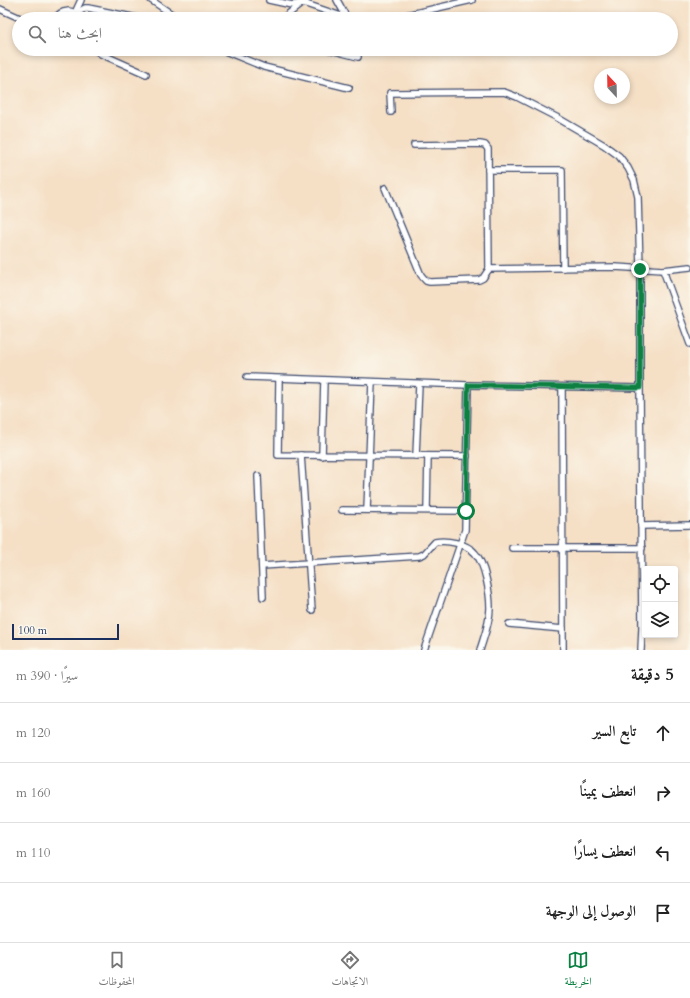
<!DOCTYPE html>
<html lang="ar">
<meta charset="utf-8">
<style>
:root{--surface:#fff;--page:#f6f6f6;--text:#222;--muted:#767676;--line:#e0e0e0;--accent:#0b8043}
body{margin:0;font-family:Cardo,Amiri,serif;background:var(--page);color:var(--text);direction:rtl}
.controls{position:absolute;right:12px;bottom:12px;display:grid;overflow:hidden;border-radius:4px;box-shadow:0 2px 6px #0003}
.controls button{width:36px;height:36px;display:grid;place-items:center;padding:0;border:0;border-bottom:1px solid var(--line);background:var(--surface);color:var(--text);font:20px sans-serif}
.compass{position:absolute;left:594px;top:68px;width:36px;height:36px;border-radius:50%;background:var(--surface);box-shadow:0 2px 6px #0003;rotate:338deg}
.scale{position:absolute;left:12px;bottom:10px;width:107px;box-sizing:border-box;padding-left:4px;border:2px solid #1b2f5e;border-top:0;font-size:11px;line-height:14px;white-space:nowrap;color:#1b2f5e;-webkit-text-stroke:3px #fbf7ec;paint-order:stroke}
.stop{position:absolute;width:12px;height:12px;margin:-9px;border:3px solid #0b8043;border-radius:50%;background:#fff}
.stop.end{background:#0b8043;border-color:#fff;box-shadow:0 1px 4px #0008}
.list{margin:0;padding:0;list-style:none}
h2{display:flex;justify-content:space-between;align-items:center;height:52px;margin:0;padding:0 16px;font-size:17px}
h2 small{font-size:13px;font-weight:400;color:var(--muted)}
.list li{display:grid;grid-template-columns:26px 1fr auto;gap:12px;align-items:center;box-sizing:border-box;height:60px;padding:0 16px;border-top:1px solid var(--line)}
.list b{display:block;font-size:15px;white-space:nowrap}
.list em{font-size:13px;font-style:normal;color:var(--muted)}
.icon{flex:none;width:22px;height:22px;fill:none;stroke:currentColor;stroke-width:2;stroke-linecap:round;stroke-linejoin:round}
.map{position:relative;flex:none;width:690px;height:650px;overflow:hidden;direction:ltr}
.search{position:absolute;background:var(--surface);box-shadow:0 2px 6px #0003;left:12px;right:12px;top:12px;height:44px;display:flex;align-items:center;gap:10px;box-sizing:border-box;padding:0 14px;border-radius:22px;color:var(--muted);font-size:15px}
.sheet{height:292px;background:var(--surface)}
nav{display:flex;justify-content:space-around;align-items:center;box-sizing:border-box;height:56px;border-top:1px solid var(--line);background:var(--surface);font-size:11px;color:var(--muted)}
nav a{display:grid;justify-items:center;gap:2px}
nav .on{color:var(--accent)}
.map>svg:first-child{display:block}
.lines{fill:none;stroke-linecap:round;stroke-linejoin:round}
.minor-casing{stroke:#3c496d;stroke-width:8}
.minor{stroke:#fff;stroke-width:5.5}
.route{stroke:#0b8043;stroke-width:5}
</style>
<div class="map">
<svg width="690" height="650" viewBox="0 0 690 650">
<rect width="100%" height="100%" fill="#fbf7ec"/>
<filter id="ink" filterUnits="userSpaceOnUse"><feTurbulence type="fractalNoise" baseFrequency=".025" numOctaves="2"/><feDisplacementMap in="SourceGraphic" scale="8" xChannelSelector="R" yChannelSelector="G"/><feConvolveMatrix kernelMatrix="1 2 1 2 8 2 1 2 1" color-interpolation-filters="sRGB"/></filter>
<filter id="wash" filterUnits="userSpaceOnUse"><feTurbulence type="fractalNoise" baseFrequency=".012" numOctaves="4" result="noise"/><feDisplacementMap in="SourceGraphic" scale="16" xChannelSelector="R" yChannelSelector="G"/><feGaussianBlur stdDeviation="0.9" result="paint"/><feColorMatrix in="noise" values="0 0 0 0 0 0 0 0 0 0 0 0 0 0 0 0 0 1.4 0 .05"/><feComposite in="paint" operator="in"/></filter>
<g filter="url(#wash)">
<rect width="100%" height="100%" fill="#f5dfc5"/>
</g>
<g filter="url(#ink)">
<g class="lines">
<g class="minor-casing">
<g id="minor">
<polyline points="151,0 179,19"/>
<polyline points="269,0 292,5 303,3 350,19"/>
<polyline points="337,0 347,18"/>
<polyline points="0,9 22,19"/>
<polyline points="75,13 81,0"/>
<polyline points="76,14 85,8 88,8 142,19"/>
<path d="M 55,19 C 61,9 74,8 79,19"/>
<polyline points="282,19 306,0"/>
<polyline points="389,19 472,0"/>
<polyline points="94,49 101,54 146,74"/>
<polyline points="220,49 264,67 349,88"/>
<polyline points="327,49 358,57"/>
<polyline points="234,54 241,49"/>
<polyline points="391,112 390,93 504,92 517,97 556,117 604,145 619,156 628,168 634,180 638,197 640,269 640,388 642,628 641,650"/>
<polyline points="488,170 562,170 563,268"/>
<polyline points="385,188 421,275 426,281 430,282 479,280 483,278 489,269 488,149 485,145 480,144 414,145"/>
<polyline points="489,269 615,267 663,270 690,267"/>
<polyline points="663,270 690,344"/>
<polyline points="247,377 468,385 640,388"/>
<polyline points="279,379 278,455 467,456"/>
<polyline points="562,387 563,650"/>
<polyline points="301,455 312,610"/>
<polyline points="322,456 324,380"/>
<polyline points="416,456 419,384"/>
<polyline points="258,476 263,597"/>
<polyline points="342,510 466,511"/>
<polyline points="367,510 372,382"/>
<polyline points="427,510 428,456"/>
<polyline points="641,526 690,525"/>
<polyline points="512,548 642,548"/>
<path d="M 262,566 L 419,556 L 424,554 L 435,542 C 447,540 466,543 475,553 C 485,563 490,594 490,608 C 490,622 484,637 480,650"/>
<polyline points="509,624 563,629"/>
<polyline points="424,650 465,530 468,385"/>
</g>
</g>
<use href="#minor" class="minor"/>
</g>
</g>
<g class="lines" filter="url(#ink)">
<polyline class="route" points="466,511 468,385 640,388 640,269"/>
</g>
</svg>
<div class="controls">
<button><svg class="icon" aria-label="locate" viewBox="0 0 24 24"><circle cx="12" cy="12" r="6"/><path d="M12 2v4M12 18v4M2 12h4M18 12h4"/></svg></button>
<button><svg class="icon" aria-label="layers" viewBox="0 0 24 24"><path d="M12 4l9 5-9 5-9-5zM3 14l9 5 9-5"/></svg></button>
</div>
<svg class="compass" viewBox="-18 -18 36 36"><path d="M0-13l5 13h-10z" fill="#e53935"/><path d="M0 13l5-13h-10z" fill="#767676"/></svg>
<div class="scale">100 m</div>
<div class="stop" style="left:466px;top:511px"></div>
<div class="stop end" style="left:640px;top:269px"></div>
<div class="search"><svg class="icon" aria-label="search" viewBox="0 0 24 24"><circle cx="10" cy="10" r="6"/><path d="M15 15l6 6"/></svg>ابحث هنا</div>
</div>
<section class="sheet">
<h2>5 دقيقة<small>سيرًا · 390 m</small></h2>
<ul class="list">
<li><svg class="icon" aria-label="ahead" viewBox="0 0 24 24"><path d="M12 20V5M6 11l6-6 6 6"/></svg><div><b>تابع السير</b></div><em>120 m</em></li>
<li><svg class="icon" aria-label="right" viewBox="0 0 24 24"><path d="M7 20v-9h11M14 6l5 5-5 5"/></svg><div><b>انعطف يمينًا</b></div><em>160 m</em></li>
<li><svg class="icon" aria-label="left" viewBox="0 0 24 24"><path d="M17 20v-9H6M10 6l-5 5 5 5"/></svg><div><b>انعطف يسارًا</b></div><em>110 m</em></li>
<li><svg class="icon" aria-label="arrive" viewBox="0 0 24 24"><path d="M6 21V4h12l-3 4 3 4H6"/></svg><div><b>الوصول إلى الوجهة</b></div></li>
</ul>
</section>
<nav>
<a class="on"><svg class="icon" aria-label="map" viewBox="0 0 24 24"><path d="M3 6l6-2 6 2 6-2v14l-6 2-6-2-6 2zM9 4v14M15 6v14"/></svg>الخريطة</a>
<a><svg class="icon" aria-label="directions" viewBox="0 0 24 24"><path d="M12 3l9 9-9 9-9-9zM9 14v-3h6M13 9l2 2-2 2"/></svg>الاتجاهات</a>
<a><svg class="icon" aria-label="saved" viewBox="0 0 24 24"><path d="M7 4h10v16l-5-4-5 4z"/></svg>المحفوظات</a>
</nav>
